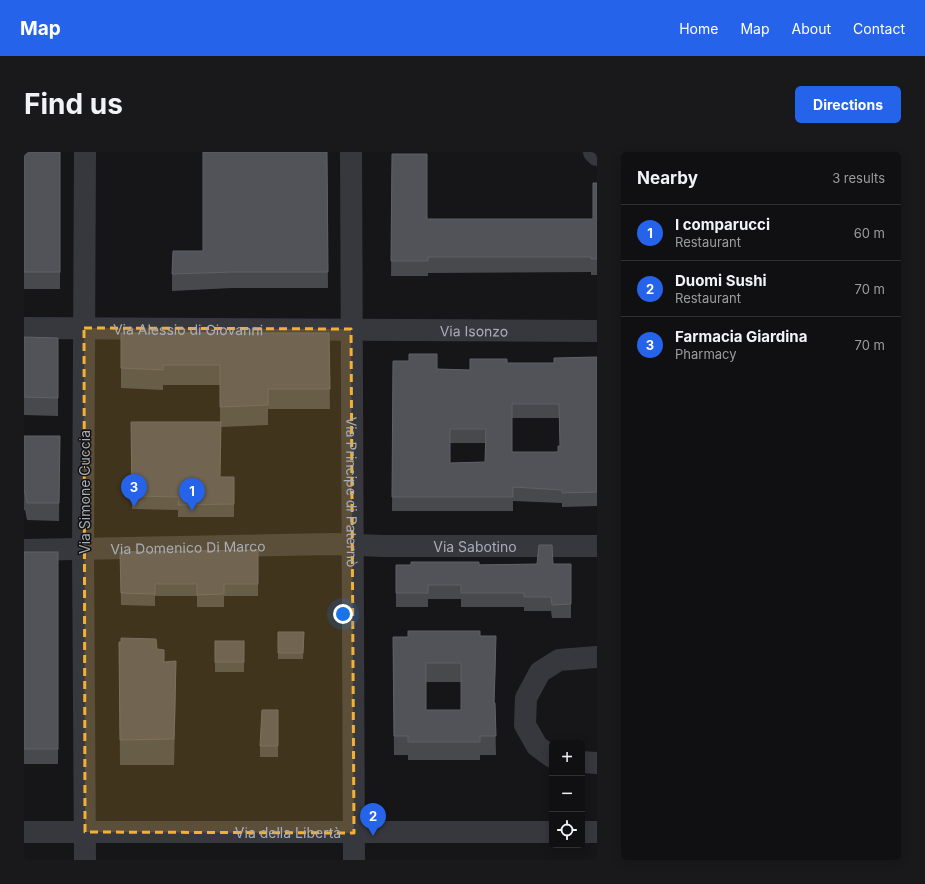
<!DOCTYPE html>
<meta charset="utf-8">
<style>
:root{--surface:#101012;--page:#19191b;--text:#f1f3f6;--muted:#9c9d9f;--line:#303032;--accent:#2563eb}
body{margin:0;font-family:Inter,sans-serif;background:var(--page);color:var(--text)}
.controls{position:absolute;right:12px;bottom:12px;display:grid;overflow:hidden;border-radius:6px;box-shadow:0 2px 10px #0003}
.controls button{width:36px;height:36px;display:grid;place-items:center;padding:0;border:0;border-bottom:1px solid var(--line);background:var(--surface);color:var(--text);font:20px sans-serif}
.you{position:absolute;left:319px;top:462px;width:14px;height:14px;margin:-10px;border:3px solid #fff;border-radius:50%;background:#1a73e8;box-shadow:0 0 0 6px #1a73e833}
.badge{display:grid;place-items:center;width:26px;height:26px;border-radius:50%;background:var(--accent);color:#fff;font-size:13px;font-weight:700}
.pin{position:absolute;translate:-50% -33px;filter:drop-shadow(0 1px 2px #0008)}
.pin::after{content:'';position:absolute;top:21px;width:14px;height:12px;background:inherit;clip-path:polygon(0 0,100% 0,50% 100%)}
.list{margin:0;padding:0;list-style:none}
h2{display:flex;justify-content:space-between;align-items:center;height:52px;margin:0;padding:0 16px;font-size:17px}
h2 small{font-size:13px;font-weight:400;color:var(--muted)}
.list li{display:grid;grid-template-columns:26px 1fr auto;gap:12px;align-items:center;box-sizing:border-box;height:56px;padding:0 16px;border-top:1px solid var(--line)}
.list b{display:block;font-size:15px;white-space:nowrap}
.list p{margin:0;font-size:13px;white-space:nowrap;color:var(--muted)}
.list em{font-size:13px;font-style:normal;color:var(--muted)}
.icon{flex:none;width:22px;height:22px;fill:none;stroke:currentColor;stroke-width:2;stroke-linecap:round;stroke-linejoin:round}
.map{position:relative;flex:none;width:573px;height:708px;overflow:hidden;border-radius:6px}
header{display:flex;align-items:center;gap:24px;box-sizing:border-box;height:56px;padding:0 20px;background:var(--accent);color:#fff}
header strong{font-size:19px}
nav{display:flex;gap:22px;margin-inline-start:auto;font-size:14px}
.intro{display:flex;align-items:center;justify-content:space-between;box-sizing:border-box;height:96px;padding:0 24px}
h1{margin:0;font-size:28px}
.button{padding:10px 18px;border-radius:6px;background:var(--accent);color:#fff;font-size:14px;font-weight:700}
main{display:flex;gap:24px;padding:0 24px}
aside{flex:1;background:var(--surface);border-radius:6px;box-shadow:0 2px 10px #0003}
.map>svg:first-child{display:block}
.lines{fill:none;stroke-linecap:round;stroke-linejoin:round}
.minor{stroke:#37383d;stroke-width:22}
.tertiary{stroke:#37383d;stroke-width:22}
.wall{fill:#47494d;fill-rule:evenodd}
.shaded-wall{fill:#2f3033}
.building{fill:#525359;stroke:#5f6168;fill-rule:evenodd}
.marked{fill:#f2b134;fill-opacity:0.2;stroke:#f2b134;stroke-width:3;stroke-dasharray:8 5;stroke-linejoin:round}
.labels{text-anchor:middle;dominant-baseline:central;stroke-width:3;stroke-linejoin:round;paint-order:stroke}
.street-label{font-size:14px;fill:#a8adb8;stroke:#111113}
</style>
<header>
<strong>Map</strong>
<nav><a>Home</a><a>Map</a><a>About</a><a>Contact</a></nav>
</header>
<div class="intro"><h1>Find us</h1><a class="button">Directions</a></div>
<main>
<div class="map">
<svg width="573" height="708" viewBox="0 0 573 708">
<rect width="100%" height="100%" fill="#161618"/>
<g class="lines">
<g class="minor">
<polyline points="61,0 59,398 61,708"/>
<path id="s1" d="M 327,0 L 330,708"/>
<polyline points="570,0 573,3"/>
<path id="s2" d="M 0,176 L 573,179"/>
<path id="s3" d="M 0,398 L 309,392 L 359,394 L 573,394"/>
<polyline points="528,605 513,594 501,573 502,546 516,520 535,508 573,505"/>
<polyline points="558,610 573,611"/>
</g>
<g class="tertiary">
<path id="s4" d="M 0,680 L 528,680"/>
<polyline points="558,680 573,680"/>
</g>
</g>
<g class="wall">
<rect x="0" y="0" width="36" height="137"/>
<polygon points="303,0 304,136 208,136 148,139 148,122 179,99"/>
<polygon points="368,2 403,67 569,67 573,31 573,123 567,123 567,120 404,121 404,124 367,124"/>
<polygon points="97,181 305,181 306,257 244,257 244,273 197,275 196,325 210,325 210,365 154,365 154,358 108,357 107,270 196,270 196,233 139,233 139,238 97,236"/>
<polygon points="0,185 34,186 34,264 0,263"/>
<path d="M 369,209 L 413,217 L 446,218 L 483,211 L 573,211 L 573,354 L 538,355 L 538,351 L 489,349 L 489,359 L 368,359 ZM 488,266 L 535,266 L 536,294 L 534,300 L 488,300 ZM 426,291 L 462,291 L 461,310 L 426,311 Z"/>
<polygon points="0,284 36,284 35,369 3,368 1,358 0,358"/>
<polygon points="234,398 234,444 200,444 200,455 173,455 173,444 131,444 131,454 97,453 96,400"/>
<rect x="0" y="400" width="34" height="212"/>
<polygon points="547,412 547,466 528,466 527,459 500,459 500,455 437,455 437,447 404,447 404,455 372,455 372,413"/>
<polygon points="254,480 280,480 279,507 254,507"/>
<path d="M 456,484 L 472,503 L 470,550 L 471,551 L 472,603 L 456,603 L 456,608 L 384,608 L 384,603 L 370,603 L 369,485 ZM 402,530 L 437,530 L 437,558 L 402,558 Z"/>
<rect x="191" y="489" width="29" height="31"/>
<polygon points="95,490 133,497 140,510 152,535 150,613 96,613"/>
<polygon points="254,558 254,605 236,605 236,594"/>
</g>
<g class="shaded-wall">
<polygon points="472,484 472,503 470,569 470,550"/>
<polygon points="152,509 152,535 150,613 150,587"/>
</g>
<g class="building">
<rect x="0" y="0" width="36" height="120"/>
<polygon points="179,0 303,0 304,120 208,120 148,122 149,99 179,99"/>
<polygon points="368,2 403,2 403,67 569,67 569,31 573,31 573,107 567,107 567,105 404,105 404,109 367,109"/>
<polygon points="97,181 305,181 306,237 244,237 244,253 196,255 196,213 139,213 139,218 97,216"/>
<polygon points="0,185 34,186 34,246 0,245"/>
<path d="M 385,202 L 413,202 L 413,217 L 446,218 L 446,207 L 483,207 L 483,211 L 530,211 L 530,206 L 573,205 L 573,340 L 538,341 L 538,338 L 489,335 L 489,345 L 368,345 L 369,209 L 385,209 ZM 488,252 L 535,252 L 536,294 L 534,294 L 534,300 L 488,300 ZM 426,277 L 462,277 L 461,310 L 426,311 Z"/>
<polygon points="107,270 197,270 196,325 210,325 210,352 154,353 155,345 108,344"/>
<polygon points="0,284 36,284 35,351 3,351 1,340 0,340"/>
<polygon points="515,393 528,393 529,412 547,412 547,452 528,453 527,445 500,445 500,441 437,441 437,433 404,433 404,441 372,441 372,413 387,413 387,410 455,410 455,413 513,412"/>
<polygon points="234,398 234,432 200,432 200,442 173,443 173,432 131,432 131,442 97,441 96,400"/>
<rect x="0" y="400" width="34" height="197"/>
<path d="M 384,479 L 456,479 L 456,484 L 472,484 L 470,550 L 471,551 L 472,584 L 456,584 L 456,590 L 384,590 L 384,584 L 370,584 L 369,485 L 384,485 ZM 402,511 L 437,511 L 437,558 L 402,558 Z"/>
<polygon points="254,480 280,480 279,501 254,501"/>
<polygon points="97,486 132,487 133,497 140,498 140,510 152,509 150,587 96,588 95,490 97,490"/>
<rect x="191" y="489" width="29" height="21"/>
<polygon points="238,558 254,558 254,594 236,594"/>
</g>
<path class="marked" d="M 60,176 L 327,177 L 330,681 L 61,680 Z"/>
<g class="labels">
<g class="street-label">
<text stroke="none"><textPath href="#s2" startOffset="164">Via Alessio di Giovanni</textPath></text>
<text stroke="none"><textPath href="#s2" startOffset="450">Via Isonzo</textPath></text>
<text transform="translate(60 340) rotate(-90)">Via Simone Cuccia</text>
<text stroke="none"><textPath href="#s1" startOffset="340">Via Principe di Paternò</textPath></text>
<text stroke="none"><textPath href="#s3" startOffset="451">Via Sabotino</textPath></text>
<text stroke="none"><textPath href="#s3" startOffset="164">Via Domenico Di Marco</textPath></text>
<text stroke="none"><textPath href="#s4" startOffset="264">Via della Libertà</textPath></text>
</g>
</g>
</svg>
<div class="controls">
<button>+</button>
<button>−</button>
<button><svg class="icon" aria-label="locate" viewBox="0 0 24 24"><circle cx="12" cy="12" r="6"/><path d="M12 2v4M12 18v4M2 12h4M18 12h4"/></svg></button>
</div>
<div class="you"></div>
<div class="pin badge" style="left:168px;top:359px">1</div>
<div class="pin badge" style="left:349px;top:684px">2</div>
<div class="pin badge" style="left:110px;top:355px">3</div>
</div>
<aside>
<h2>Nearby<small>3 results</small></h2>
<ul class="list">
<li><span class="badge">1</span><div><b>I comparucci</b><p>Restaurant</p></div><em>60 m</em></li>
<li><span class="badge">2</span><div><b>Duomi Sushi</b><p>Restaurant</p></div><em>70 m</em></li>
<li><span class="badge">3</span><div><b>Farmacia Giardina</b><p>Pharmacy</p></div><em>70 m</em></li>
</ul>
</aside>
</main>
